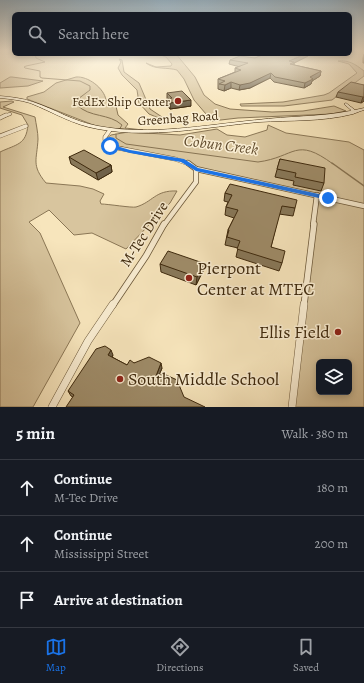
<!DOCTYPE html>
<meta charset="utf-8">
<style>
:root{--surface:#171b24;--page:#20242c;--text:#f1f3f6;--muted:#9ea1a6;--line:#363941;--accent:#1a73e8}
body{margin:0;font-family:Alegreya,serif;background:var(--page);color:var(--text)}
.controls{position:absolute;right:12px;bottom:12px;display:grid;overflow:hidden;border-radius:6px;box-shadow:0 2px 6px #0003}
.controls button{width:36px;height:36px;display:grid;place-items:center;padding:0;border:0;border-bottom:1px solid var(--line);background:var(--surface);color:var(--text);font:20px sans-serif}
.stop{position:absolute;width:12px;height:12px;margin:-9px;border:3px solid #1a73e8;border-radius:50%;background:#fff}
.stop.end{background:#1a73e8;border-color:#fff;box-shadow:0 1px 4px #0008}
.list{margin:0;padding:0;list-style:none}
h2{display:flex;justify-content:space-between;align-items:center;height:52px;margin:0;padding:0 16px;font-size:17px}
h2 small{font-size:13px;font-weight:400;color:var(--muted)}
.list li{display:grid;grid-template-columns:26px 1fr auto;gap:12px;align-items:center;box-sizing:border-box;height:56px;padding:0 16px;border-top:1px solid var(--line)}
.list b{display:block;font-size:15px;white-space:nowrap}
.list p{margin:0;font-size:13px;white-space:nowrap;color:var(--muted)}
.list em{font-size:13px;font-style:normal;color:var(--muted)}
.icon{flex:none;width:22px;height:22px;fill:none;stroke:currentColor;stroke-width:2;stroke-linecap:round;stroke-linejoin:round}
.map{position:relative;flex:none;width:364px;height:407px;overflow:hidden}
.search{position:absolute;background:var(--surface);box-shadow:0 2px 6px #0003;left:12px;right:12px;top:12px;height:44px;display:flex;align-items:center;gap:10px;box-sizing:border-box;padding:0 14px;border-radius:6px;color:var(--muted);font-size:15px}
.sheet{height:220px;background:var(--surface)}
nav{display:flex;justify-content:space-around;align-items:center;box-sizing:border-box;height:56px;border-top:1px solid var(--line);background:var(--surface);font-size:11px;color:var(--muted)}
nav a{display:grid;justify-items:center;gap:2px}
nav .on{color:var(--accent)}
.map>svg:first-child{display:block}
.green{fill:#d8c59e;stroke:#8b7756;fill-rule:evenodd}
.lines{fill:none;stroke-linecap:round;stroke-linejoin:round}
.stream-far1{stroke:#877352;stroke-width:1}
.stream{stroke:#877352;stroke-width:1.5}
.minor-far4-casing{stroke:#6c5839;stroke-width:3.5}
.minor-far3-casing{stroke:#6c5839;stroke-width:4.5}
.minor-far2-casing{stroke:#6c5839;stroke-width:6}
.minor-far1-casing{stroke:#6c5839;stroke-width:7}
.minor-casing{stroke:#6c5839;stroke-width:8}
.secondary-casing{stroke:#3e290d;stroke-width:1}
.minor-far4{stroke:#faeed3;stroke-width:2.5}
.minor-far3{stroke:#faeed3;stroke-width:3.5}
.minor-far2{stroke:#faeed3;stroke-width:4.5}
.minor-far1{stroke:#faeed3;stroke-width:5.5}
.minor{stroke:#faeed3;stroke-width:7}
.secondary{fill:#faeed3;fill-rule:evenodd}
.wall{fill:#887859;stroke:#3e290d}
.shaded-wall{fill:#6f6149;stroke:#3e290d}
.building{fill:#9e8b68;stroke:#3e290d}
.route{fill:#1a73e8}
.poi-dot{fill:#8f2418;stroke:#faeed3;stroke-width:1.5}
.labels{text-anchor:middle;dominant-baseline:central;stroke-width:3;stroke-linejoin:round;paint-order:stroke}
.far-poi-label{font-size:13px;fill:#3e290d;stroke:#faeed3;text-anchor:end}
.far-street-label{font-size:13px;fill:#3e290d;stroke:#faeed3}
.street-label{font-size:15px;fill:#3e290d;stroke:#faeed3}
.water-label{font-size:16px;font-style:italic;fill:#634e30;stroke:#faeed3}
.near-poi-label{font-size:18px;fill:#3e290d;stroke:#faeed3;text-anchor:start}
</style>
<div class="map">
<svg width="364" height="407" viewBox="0 0 364 407">
<rect width="100%" height="100%" fill="#f7e5bc"/>
<filter id="stains"><feTurbulence type="fractalNoise" baseFrequency=".005" numOctaves="4"/><feColorMatrix values="0 0 0 0 .2 0 0 0 0 .09 0 0 0 0 .02 0 0 0 .5 -.17"/></filter>
<radialGradient id="worn" r=".72"><stop offset=".6" stop-color="#630" stop-opacity="0"/><stop offset="1" stop-color="#630" stop-opacity=".3"/></radialGradient>
<g class="green">
<path d="M 158,54 L 176,54 L 195,77 L 204,95 L 215,104 L 230,109 L 272,112 L 303,111 L 334,106 L 346,111 L 331,114 L 238,118 L 212,121 L 194,100 L 184,79 L 177,70 C 167,67 155,70 146,63 L 156,67 L 171,66 L 172,64 L 166,57 Z"/>
<polygon points="119,59 122,60 124,72 139,83 150,109 171,123 149,114 139,103 137,90 122,75 118,68 121,62"/>
<path d="M 338,61 C 349,60 355,64 364,71 L 364,76 L 332,100 L 284,106 L 241,106 L 240,104 L 283,102 L 324,95 L 329,93 L 357,73 L 349,64 Z"/>
<polygon points="10,77 12,77 43,81 28,86 0,88 0,83"/>
<path d="M 76,77 C 88,76 104,88 106,100 L 116,106 L 118,115 L 128,124 L 125,128 L 143,130 L 101,128 L 27,99 L 27,97 L 44,92 L 56,83 Z"/>
<path d="M 12,101 L 14,102 L 3,107 L 35,117 C 36,124 38,132 38,139 C 37,160 31,165 46,183 L 80,186 L 93,189 L 104,194 L 100,201 L 101,204 C 108,204 132,208 136,207 C 153,202 155,190 177,191 L 170,203 L 126,249 L 92,233 L 74,235 L 49,210 L 29,222 L 40,233 L 80,323 L 33,407 L 0,407 L 0,152 C 17,144 26,145 28,125 L 22,115 L 0,108 L 0,102 Z"/>
<path d="M 268,125 L 286,133 L 349,142 L 364,150 L 364,407 L 291,407 L 317,195 L 196,169 L 187,163 L 114,145 L 108,142 L 107,138 L 111,135 L 128,132 L 180,135 L 217,129 L 227,135 L 245,137 L 267,130 ZM 319,362 L 349,362 L 349,392 L 319,392 Z"/>
</g>
<g class="lines">
<g class="stream-far1">
<path d="M 35,54 L 36,58 L 45,62 L 26,66 L 24,67 L 25,68 L 40,71 L 40,77 L 42,78 L 80,81 L 90,86 L 90,90 L 78,99 L 77,105 C 90,118 109,113 122,125 L 119,130"/>
<path d="M 116,134 L 116,138 L 126,144 L 258,162 C 296,157 295,136 333,164"/>
</g>
<polyline class="stream" points="332,163 364,186"/>
<g class="minor-far4-casing">
<polyline id="minor-far4" points="4,116 10,114"/>
</g>
<g class="minor-far3-casing">
<g id="minor-far3">
<polyline points="0,118 6,115"/>
<polyline points="110,130 105,137 105,140 110,145 118,148 175,159 189,164"/>
<polyline points="0,136 26,126"/>
</g>
</g>
<g class="minor-far2-casing">
<g id="minor-far2">
<polyline points="196,169 364,206"/>
<polyline points="164,225 196,182 196,169 188,163"/>
<polyline points="313,225 317,195"/>
</g>
</g>
<g class="minor-far1-casing">
<g id="minor-far1">
<polyline points="113,305 146,256 164,224"/>
<polyline points="304,305 314,224"/>
</g>
</g>
<g class="minor-casing">
<g id="minor">
<polyline points="52,407 88,341 113,304"/>
<polyline points="292,407 304,304"/>
</g>
</g>
<g class="secondary-casing">
<path id="secondary" d="M 0,96 C 11,97 22,98 33,102 C 55,109 74,122 98,126 C 151,136 204,125 257,120 C 288,116 319,117 350,111 L 351,110 L 344,104 L 346,103 L 355,110 L 364,108 L 364,110 C 360,111 356,113 353,114 C 322,122 290,120 259,122 C 205,127 152,139 98,129 C 73,125 53,112 30,103 C 20,100 10,99 0,98 Z"/>
</g>
<use href="#minor-far4" class="minor-far4"/>
<use href="#minor-far3" class="minor-far3"/>
<use href="#minor-far2" class="minor-far2"/>
<use href="#minor-far1" class="minor-far1"/>
<use href="#minor" class="minor"/>
<use href="#secondary" class="secondary"/>
</g>
<g class="wall">
<polygon points="265,54 309,54 308,56 294,63 294,65 321,71 320,76 312,81 311,84 304,88 274,82 270,78 250,88 239,90 231,88 224,91 218,89 218,79 235,72 235,68 240,67 229,64 230,60 255,58"/>
<polygon points="364,54 364,63 363,63 363,58"/>
<polygon points="364,85 364,101 361,103 336,97 338,92"/>
<polygon points="167,93 191,106 170,109 167,105"/>
<polygon points="69,157 111,165 112,172 98,180 71,164"/>
<polygon points="280,159 324,183 321,191 293,185 294,181 275,177"/>
<polygon points="225,193 295,208 293,216 279,214 271,247 282,263 279,271 236,257 238,248 225,245 228,230 234,218 225,215 226,207 228,202 224,201"/>
<polygon points="160,264 203,271 196,285 161,272"/>
<polygon points="113,355 112,357 127,365 134,363 162,368 159,375 177,380 73,397 71,396 68,391"/>
</g>
<g class="shaded-wall">
<polygon points="305,54 309,54 308,56 294,63 293,67 288,69 289,61"/>
<polygon points="321,71 320,76 312,81 311,84 304,88 305,83 310,77"/>
<polygon points="271,73 270,78 250,88 239,90 240,85"/>
<polygon points="231,82 231,88 224,91 225,85"/>
<polygon points="363,97 364,97 364,101 361,103"/>
<polygon points="191,100 191,106 170,109 170,103"/>
<polygon points="111,165 112,172 98,180 96,173"/>
<polygon points="203,263 203,271 196,285 197,277"/>
<polygon points="111,350 113,355 110,360 108,355"/>
<polygon points="161,363 162,368 157,381 156,376"/>
</g>
<g class="building">
<polygon points="265,54 305,54 289,61 294,62 290,64 321,71 310,77 313,79 305,83 275,77 271,73 250,83 240,85 231,82 225,85 219,84 225,81 218,79 241,70 235,68 248,63 230,60 240,56 255,58"/>
<polygon points="351,82 364,85 364,97 363,97 338,92"/>
<polygon points="182,91 191,100 170,103 167,99 172,98 167,93"/>
<polygon points="84,150 111,165 96,173 69,157"/>
<polygon points="280,159 325,168 324,183 295,177 296,173 277,169"/>
<polygon points="230,184 297,200 295,208 282,206 271,247 285,251 282,263 237,249 240,241 227,237 229,230 228,230 238,210 226,207 232,195 225,193"/>
<polygon points="168,251 203,263 197,277 160,264"/>
<polygon points="105,346 111,350 108,355 127,365 130,360 134,363 149,357 161,363 156,376 164,374 177,380 184,397 205,407 66,407 74,395 68,391 96,349"/>
</g>
<linearGradient id="sky" x2="0" y2="1"><stop stop-color="#95aebe"/><stop offset="0.47" stop-color="#fbf3e1"/><stop offset="1" stop-color="#fbf3e1" stop-opacity="0"/></linearGradient>
<rect width="364" height="108" fill="url(#sky)"/>
<polygon class="route" points="110,144 130,150 184,159 198,168 328,196 331,198 328,200 196,171 181,162 130,153 108,147 108,145"/>
<g class="poi-dot">
<circle cx="178" cy="101" r="4"/>
<circle cx="189" cy="278" r="4"/>
<circle cx="338" cy="332" r="4"/>
<circle cx="120" cy="379" r="4"/>
</g>
<g class="labels">
<g class="far-poi-label">
<text x="170" y="101">FedEx Ship Center</text>
</g>
<g class="far-street-label">
<text transform="translate(178 118) rotate(-4)">Greenbag Road</text>
</g>
<g class="street-label">
<text transform="translate(144 234) rotate(-57)">M-Tec Drive</text>
</g>
<g class="water-label">
<text transform="translate(221 145) rotate(7)">Cobun Creek</text>
</g>
<g class="near-poi-label">
<text x="197" y="268">Pierpont<tspan x="197" dy="21">Center at MTEC</tspan></text>
<text x="330" y="332" text-anchor="end">Ellis Field</text>
<text x="128" y="379">South Middle School</text>
</g>
</g>
<rect width="100%" height="100%" filter="url(#stains)"/>
<rect width="100%" height="100%" fill="url(#worn)"/>
</svg>
<div class="controls">
<button><svg class="icon" aria-label="layers" viewBox="0 0 24 24"><path d="M12 4l9 5-9 5-9-5zM3 14l9 5 9-5"/></svg></button>
</div>
<div class="stop" style="left:110px;top:146px"></div>
<div class="stop end" style="left:328px;top:198px"></div>
<div class="search"><svg class="icon" aria-label="search" viewBox="0 0 24 24"><circle cx="10" cy="10" r="6"/><path d="M15 15l6 6"/></svg>Search here</div>
</div>
<section class="sheet">
<h2>5 min<small>Walk · 380 m</small></h2>
<ul class="list">
<li><svg class="icon" aria-label="ahead" viewBox="0 0 24 24"><path d="M12 20V5M6 11l6-6 6 6"/></svg><div><b>Continue</b><p>M-Tec Drive</p></div><em>180 m</em></li>
<li><svg class="icon" aria-label="ahead" viewBox="0 0 24 24"><path d="M12 20V5M6 11l6-6 6 6"/></svg><div><b>Continue</b><p>Mississippi Street</p></div><em>200 m</em></li>
<li><svg class="icon" aria-label="arrive" viewBox="0 0 24 24"><path d="M6 21V4h12l-3 4 3 4H6"/></svg><div><b>Arrive at destination</b></div></li>
</ul>
</section>
<nav>
<a class="on"><svg class="icon" aria-label="map" viewBox="0 0 24 24"><path d="M3 6l6-2 6 2 6-2v14l-6 2-6-2-6 2zM9 4v14M15 6v14"/></svg>Map</a>
<a><svg class="icon" aria-label="directions" viewBox="0 0 24 24"><path d="M12 3l9 9-9 9-9-9zM9 14v-3h6M13 9l2 2-2 2"/></svg>Directions</a>
<a><svg class="icon" aria-label="saved" viewBox="0 0 24 24"><path d="M7 4h10v16l-5-4-5 4z"/></svg>Saved</a>
</nav>
